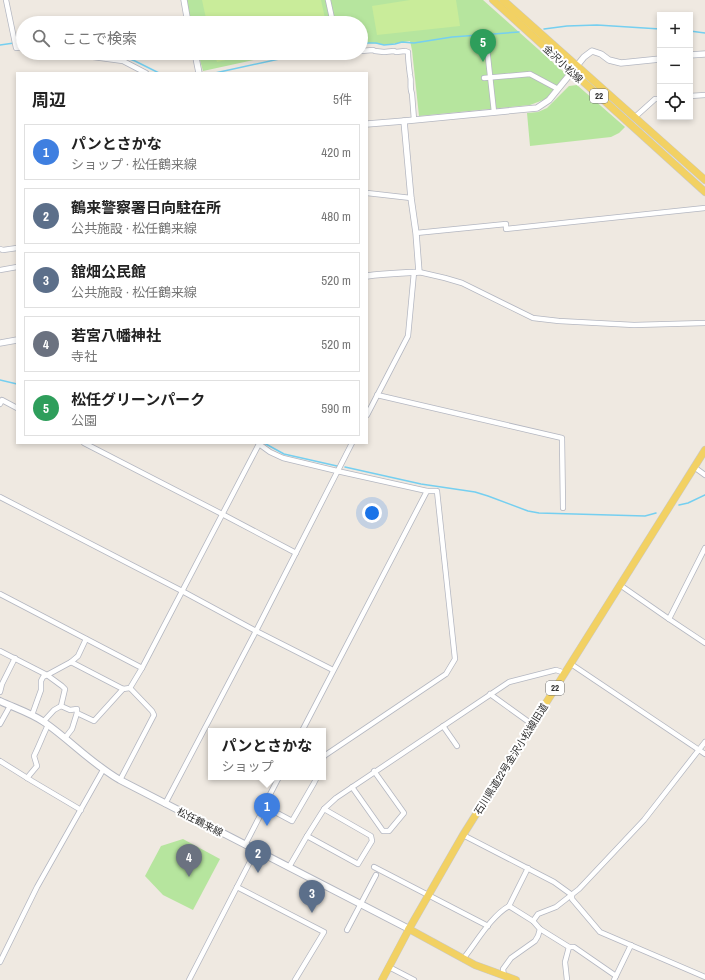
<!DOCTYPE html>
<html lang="ja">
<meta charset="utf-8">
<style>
:root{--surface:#fff;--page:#f2f2f2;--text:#222;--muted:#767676;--line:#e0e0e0;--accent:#db2777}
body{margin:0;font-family:"Archivo Narrow","Noto Sans JP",sans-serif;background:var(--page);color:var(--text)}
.controls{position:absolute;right:12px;top:12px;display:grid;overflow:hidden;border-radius:0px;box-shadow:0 2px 6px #0003}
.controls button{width:36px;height:36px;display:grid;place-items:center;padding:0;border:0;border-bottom:1px solid var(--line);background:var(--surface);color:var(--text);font:20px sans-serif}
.you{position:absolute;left:372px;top:513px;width:14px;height:14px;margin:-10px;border:3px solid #fff;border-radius:50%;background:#1a73e8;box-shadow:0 0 0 6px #1a73e833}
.badge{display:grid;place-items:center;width:26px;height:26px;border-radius:50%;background:var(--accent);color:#fff;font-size:13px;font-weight:700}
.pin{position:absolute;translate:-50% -33px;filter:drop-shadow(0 1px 2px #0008)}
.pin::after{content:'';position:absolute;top:21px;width:14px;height:12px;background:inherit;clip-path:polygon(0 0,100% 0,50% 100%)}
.popup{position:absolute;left:208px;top:728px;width:118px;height:52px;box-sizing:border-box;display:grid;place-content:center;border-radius:0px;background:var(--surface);filter:drop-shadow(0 1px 3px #0005);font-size:13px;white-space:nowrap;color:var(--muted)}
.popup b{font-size:15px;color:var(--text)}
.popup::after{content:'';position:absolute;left:50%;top:100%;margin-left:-8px;border:8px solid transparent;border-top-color:var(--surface)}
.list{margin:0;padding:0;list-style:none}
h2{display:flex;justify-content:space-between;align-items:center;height:52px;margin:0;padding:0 16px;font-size:17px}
h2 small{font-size:13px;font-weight:400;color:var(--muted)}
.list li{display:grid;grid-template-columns:26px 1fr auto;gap:12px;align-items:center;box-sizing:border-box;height:56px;margin:0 8px 8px;padding:0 8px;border:1px solid var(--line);border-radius:0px}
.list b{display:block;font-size:15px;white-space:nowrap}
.list p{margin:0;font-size:13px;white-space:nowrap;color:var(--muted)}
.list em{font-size:13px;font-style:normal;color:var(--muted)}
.icon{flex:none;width:22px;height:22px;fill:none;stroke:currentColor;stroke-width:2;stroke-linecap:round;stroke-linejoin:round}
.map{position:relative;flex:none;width:705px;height:980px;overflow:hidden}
.search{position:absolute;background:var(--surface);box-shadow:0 2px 6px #0003;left:16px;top:16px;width:352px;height:44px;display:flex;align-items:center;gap:10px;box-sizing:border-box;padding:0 14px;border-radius:22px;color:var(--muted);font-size:15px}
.panel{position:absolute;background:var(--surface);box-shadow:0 2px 6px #0003;left:16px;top:72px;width:352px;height:372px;border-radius:0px}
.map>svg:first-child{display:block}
.green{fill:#b6e59e}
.pitch{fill:#c9ec9a}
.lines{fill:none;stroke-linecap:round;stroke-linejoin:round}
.stream{stroke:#75cff0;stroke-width:1.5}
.minor-casing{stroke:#b4b7c1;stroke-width:6}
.tertiary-casing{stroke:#b4b7c1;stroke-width:7}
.secondary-casing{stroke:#b4b7c1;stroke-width:8}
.primary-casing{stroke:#c9c9c9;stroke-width:8}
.minor{stroke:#fff;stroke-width:4.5}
.tertiary{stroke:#fff;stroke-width:5.5}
.secondary{stroke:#fff;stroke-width:6}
.primary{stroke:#f2d163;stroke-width:7}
.labels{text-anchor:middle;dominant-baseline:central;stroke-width:4;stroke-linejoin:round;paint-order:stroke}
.shield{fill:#fff;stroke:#6d6d6d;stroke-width:1}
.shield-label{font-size:9px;font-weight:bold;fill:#2e2e2e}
.street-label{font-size:10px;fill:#2e2e2e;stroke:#fff}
</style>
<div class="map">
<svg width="705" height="980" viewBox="0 0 705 980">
<rect width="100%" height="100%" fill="#efe9e1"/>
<g class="green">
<polygon points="186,0 483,0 566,74 546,99 530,105 419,116 412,50 410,41 386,45 361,42 361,23 191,23"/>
<polygon points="198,53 286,53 203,71"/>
<polygon points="577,85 625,127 619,133 611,137 530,146 527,113 538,112 547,108 569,86"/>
<polygon points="183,839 220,859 193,910 163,895 145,876 161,846"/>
</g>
<g class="pitch">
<polygon points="202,0 321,0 326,23 207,23"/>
<polygon points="410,0 456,0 460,26 377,35 372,6"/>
<polygon points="214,53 256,53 217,62"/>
</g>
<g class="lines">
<g class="stream">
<polyline points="544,29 567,26 597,25 660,29"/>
<polyline points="690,31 705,33"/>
<polyline points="361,43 376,43 384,45 395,44 402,42 414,43 452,37 519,32"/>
<polyline points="0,45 14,43 23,42"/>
<polyline points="105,53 119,55 135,61 159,73"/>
<polyline points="215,73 307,53"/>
<polyline points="0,380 17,384"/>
<polyline points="264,443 284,454 337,466"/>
<polyline points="345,467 421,484 475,492 488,496 528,511 539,513 645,516 656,513"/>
<polyline points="679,505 688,503 705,495"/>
</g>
<g class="minor-casing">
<g id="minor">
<polyline points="6,0 16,48 23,47"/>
<polyline points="328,0 333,23"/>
<polyline points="486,39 494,112"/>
<path d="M 361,51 L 373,50 L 375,51 L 384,52 L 394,51 L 396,52 L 405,51 L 408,52 C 408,60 409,67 410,75 C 412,82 409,87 412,94 L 414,120"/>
<polyline points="63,53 123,61 146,73"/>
<polyline points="484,78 530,74 558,89"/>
<polyline points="690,96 705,95"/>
<polyline points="635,117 655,99 660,99"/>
<polyline points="367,193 411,198"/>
<polyline points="416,233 506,224 506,229 705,208"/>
<polyline points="0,249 3,250 17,248"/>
<polyline points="0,270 17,267"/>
<polyline points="419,272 445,278 462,283 533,318 559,321 634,325 705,323"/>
<polyline points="377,395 562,438 563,508"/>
<polyline points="0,404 2,400 17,408"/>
<polyline points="367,415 408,336 414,272"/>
<polyline points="84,443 222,514 296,553"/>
<polyline points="694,467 705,475"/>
<polyline points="0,497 182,591 256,631 333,670"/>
<polyline points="620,585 669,619 705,548"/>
<polyline points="0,594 142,668"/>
<polyline points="669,619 705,643"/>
<polyline points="0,651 47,675 71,662 123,689 130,688 142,668 259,444 270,452 283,458 337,471 427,491 302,731"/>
<polyline points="71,662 78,656 86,639"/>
<polyline points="571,664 705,754"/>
<polyline points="0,692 2,684 15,658"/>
<polyline points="490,694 533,725"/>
<polyline points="32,715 41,690 41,681 43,677 47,675 62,686 65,689 61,706"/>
<polyline points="43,722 54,710 61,706 70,710 77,709 77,713 94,721 123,689"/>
<polyline points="0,724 10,706"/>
<polyline points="443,726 457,746"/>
<polyline points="65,738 72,729 77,713"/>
<polyline points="323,759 324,756 446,674 455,659 437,491 427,491"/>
<polyline points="0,761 32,781 81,810"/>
<path d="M 27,778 L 37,766 L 34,756 C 39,746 43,735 48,725"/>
<polyline points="120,780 154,715 152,711 130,688"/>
<polyline points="352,787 383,831 389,831 404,813 374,771"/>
<polyline points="165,804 256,631 352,443"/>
<polyline points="264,806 292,821 314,783 317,777"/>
<polyline points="463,835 554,882 572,895 572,899 600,932 705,977"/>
<polyline points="307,836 358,864 372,841 371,836 324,809"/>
<polyline points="245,845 262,812 264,806 279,777"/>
<polyline points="289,867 307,836 324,809 336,798 509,682 556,670 565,673"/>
<polyline points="374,867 488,926"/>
<polyline points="237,887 324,932 295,980"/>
<polyline points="509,906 528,868"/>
<polyline points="533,921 538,914 556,907 579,889 644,820 705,742"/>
<polyline points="540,929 569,947 574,947 616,976"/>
<polyline points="347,930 376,875"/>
<path d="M 463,959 C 476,943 491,916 509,906 L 533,921 L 540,929 L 538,936 L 535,941 L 511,958 L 503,969 L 504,976"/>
<polyline points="0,962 37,887 103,770"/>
<polyline points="389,967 414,980"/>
<polyline points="189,980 256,850"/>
<polyline points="567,980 565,962 569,947"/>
<polyline points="614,980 631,945"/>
</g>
</g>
<g class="tertiary-casing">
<g id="tertiary">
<polyline points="184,0 188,23"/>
<polyline points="195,53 199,73"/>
<polyline points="690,55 705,54"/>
<polyline points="367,124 404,121"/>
<path d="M 367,276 C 384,273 402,273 419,272 L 416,233 L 411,198 L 404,121 L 537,108 L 549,100 L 584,57 L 592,51 L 601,54 L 609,60 L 621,63 L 660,59"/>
<polyline points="0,343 17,340"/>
</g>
</g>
<g class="secondary-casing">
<path id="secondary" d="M 0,701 C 15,708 31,713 44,722 C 70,740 92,764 120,780 L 409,929"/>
</g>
<g class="primary-casing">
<g id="primary">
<polyline points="493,0 705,192"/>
<polyline points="503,0 705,180"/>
<polyline points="409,929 475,965 516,980"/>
<polyline points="382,980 409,929 463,835 705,450"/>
</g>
</g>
<use href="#minor" class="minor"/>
<use href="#tertiary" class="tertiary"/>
<use href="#secondary" class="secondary"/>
<use href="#primary" class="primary"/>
</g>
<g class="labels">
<g class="shield">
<rect x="590" y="89" width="18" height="14" rx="3"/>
<rect x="546" y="681" width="18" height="14" rx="3"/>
</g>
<g class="shield-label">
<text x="599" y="96">22</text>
<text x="555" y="688">22</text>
</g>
<g class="street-label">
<text transform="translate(563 64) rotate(43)">金沢小松線</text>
<text transform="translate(511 759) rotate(-58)">石川県道22号金沢小松線旧道</text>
<text transform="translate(200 822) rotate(27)">松任鶴来線</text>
</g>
</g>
</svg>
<div class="controls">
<button>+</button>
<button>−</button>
<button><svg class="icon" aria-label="locate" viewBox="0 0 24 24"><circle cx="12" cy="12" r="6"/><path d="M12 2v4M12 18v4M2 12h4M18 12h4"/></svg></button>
</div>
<div class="you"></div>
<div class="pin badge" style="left:267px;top:826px;background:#3f7fe0">1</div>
<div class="popup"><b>パンとさかな</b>ショップ</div>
<div class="pin badge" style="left:258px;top:873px;background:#5c6f8a">2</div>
<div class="pin badge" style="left:312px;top:913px;background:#5c6f8a">3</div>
<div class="pin badge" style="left:189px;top:877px;background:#6b7280">4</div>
<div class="pin badge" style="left:483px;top:62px;background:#2e9e5b">5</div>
<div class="search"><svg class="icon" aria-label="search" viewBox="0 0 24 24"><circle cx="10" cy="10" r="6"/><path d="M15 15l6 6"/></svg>ここで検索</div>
<section class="panel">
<h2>周辺<small>5件</small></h2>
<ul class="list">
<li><span class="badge" style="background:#3f7fe0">1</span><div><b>パンとさかな</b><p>ショップ · 松任鶴来線</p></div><em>420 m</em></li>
<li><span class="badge" style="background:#5c6f8a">2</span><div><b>鶴来警察署日向駐在所</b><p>公共施設 · 松任鶴来線</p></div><em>480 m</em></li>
<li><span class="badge" style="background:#5c6f8a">3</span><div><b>舘畑公民館</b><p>公共施設 · 松任鶴来線</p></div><em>520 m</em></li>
<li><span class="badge" style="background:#6b7280">4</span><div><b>若宮八幡神社</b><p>寺社</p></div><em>520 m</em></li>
<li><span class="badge" style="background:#2e9e5b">5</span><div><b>松任グリーンパーク</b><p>公園</p></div><em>590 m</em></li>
</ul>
</section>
</div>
